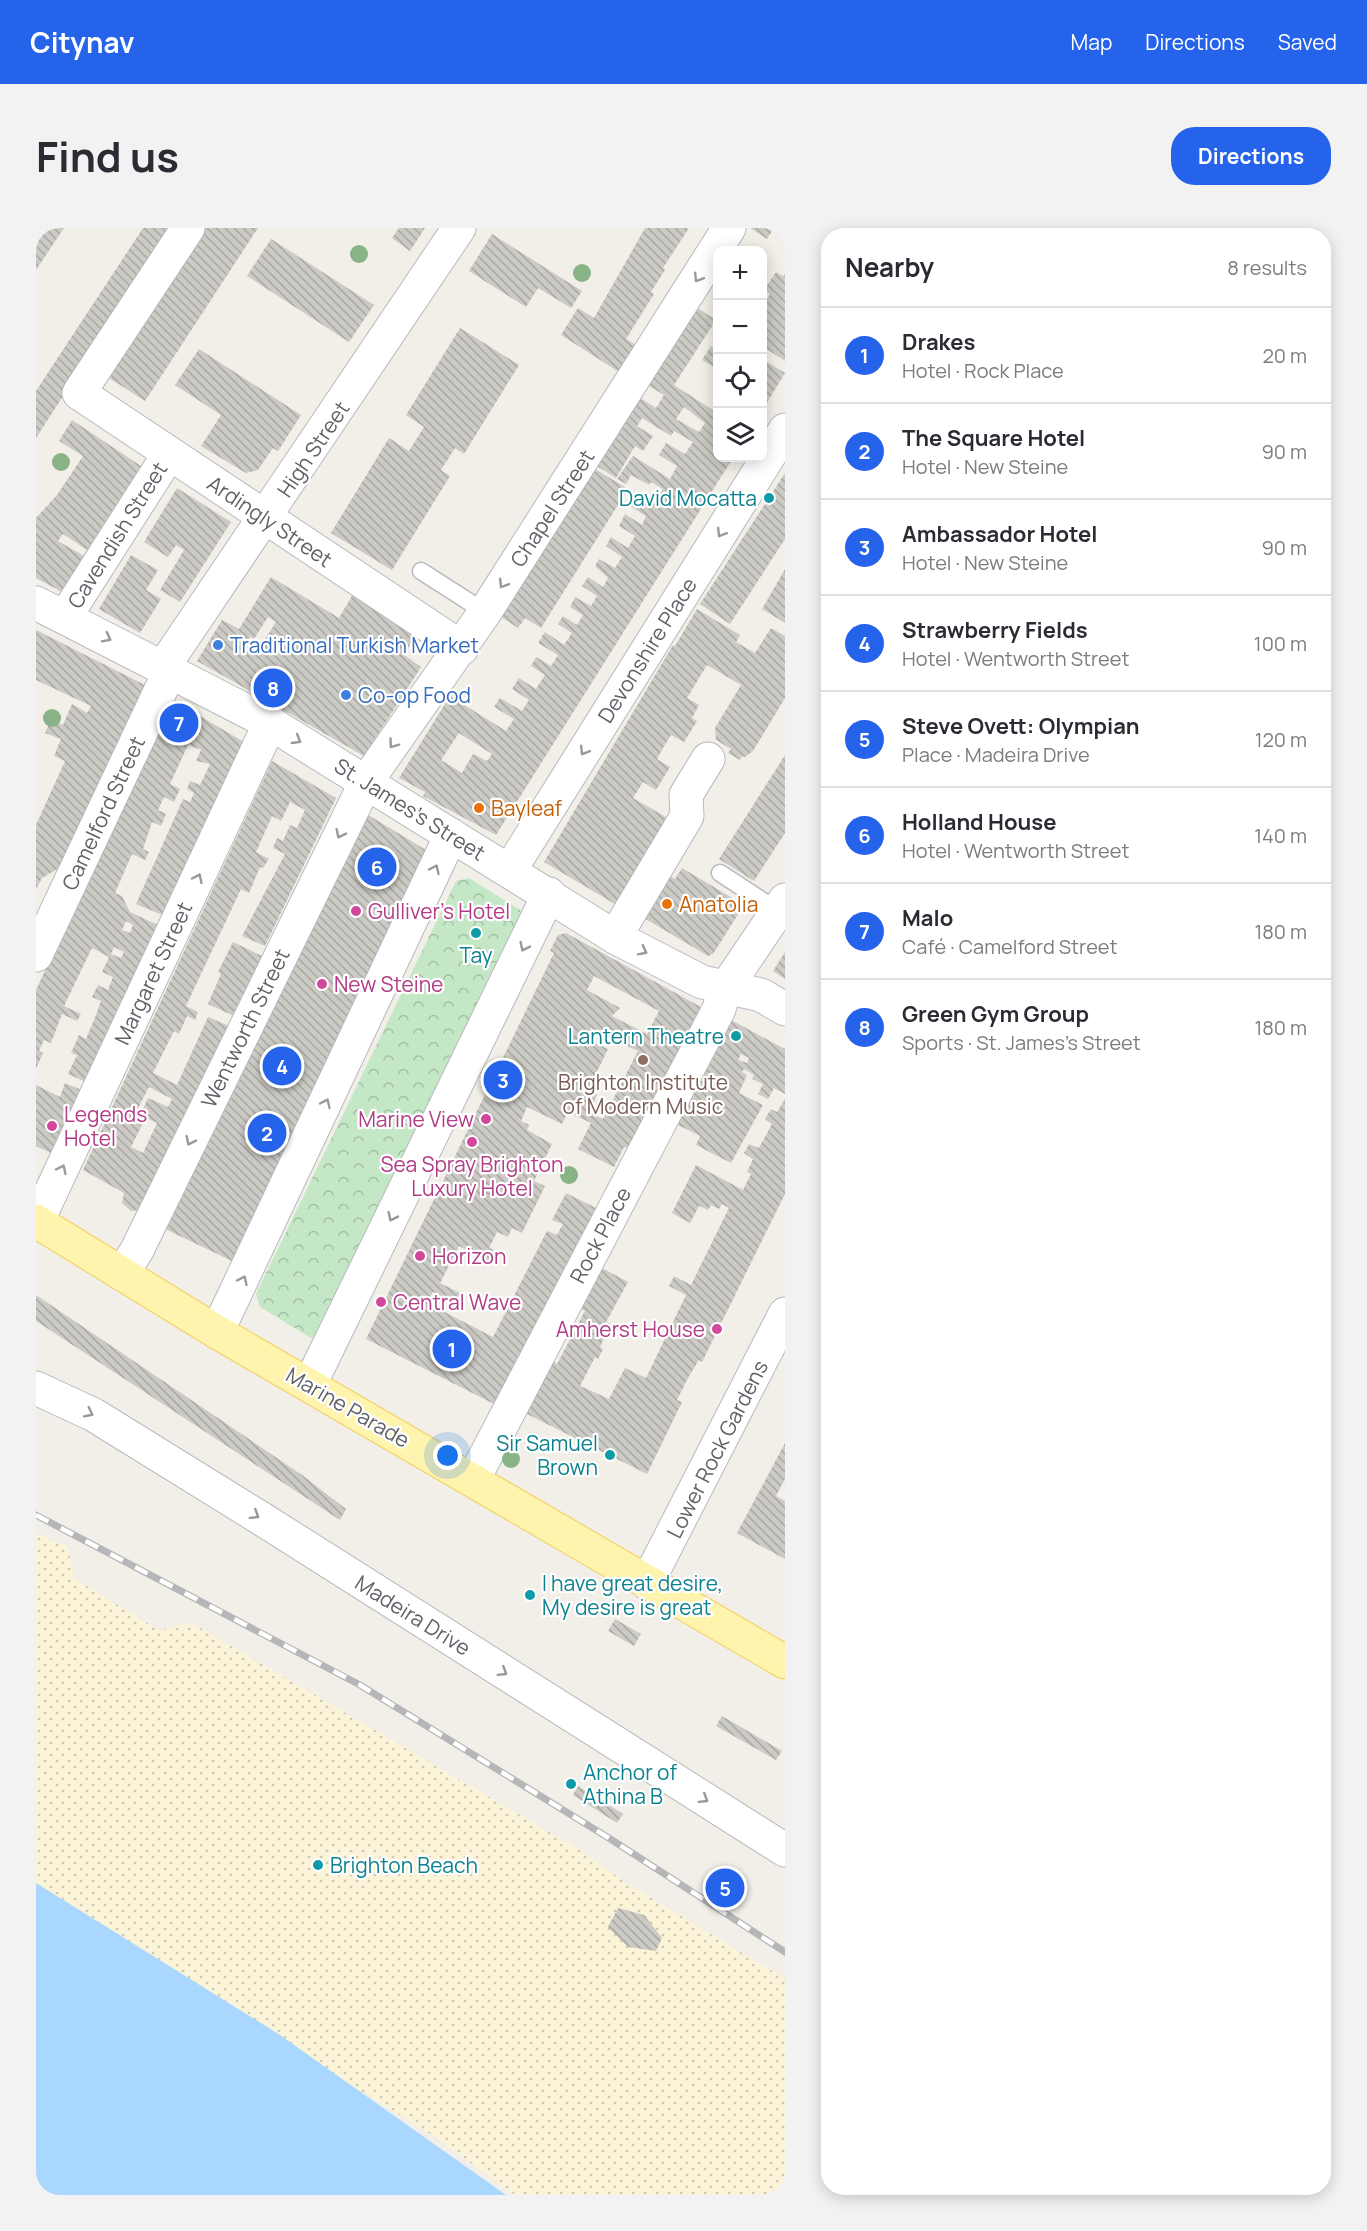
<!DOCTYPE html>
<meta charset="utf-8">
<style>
:root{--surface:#fff;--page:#f2f2f3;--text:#2b2b33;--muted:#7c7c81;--line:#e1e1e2;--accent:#2563eb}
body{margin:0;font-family:Manrope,sans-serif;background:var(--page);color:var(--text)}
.controls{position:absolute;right:18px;top:18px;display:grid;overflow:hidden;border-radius:12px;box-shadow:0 3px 15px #0003}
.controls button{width:54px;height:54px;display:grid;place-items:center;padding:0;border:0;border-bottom:2px solid var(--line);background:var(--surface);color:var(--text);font:30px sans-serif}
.you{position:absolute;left:412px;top:1228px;width:21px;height:21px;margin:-15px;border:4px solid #fff;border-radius:50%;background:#1a73e8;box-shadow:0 0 0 9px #1a73e833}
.badge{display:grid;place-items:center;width:39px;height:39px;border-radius:50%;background:var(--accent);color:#fff;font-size:20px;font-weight:700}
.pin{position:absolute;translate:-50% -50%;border:3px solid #fff;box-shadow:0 2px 6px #0006}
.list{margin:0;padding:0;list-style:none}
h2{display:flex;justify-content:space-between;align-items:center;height:78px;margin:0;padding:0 24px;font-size:26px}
h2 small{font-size:20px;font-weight:400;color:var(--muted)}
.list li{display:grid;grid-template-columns:39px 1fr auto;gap:18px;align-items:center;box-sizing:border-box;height:96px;padding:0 24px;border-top:2px solid var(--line)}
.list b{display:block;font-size:22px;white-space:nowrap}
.list p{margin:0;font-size:20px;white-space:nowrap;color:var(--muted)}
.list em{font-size:20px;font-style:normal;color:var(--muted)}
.icon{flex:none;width:33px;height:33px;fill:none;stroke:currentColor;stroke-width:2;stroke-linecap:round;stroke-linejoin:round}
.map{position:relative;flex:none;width:749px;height:1967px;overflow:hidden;border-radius:24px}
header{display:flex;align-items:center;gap:36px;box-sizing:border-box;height:84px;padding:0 30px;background:var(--accent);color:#fff}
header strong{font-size:28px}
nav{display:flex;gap:33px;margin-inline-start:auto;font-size:21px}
.intro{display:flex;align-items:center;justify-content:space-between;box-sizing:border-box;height:144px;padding:0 36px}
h1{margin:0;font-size:42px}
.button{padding:15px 27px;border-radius:24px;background:var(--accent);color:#fff;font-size:21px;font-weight:700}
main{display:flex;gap:36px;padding:0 36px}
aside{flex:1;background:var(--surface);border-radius:24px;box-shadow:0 3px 15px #0003}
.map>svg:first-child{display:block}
.sand{fill:url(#sand-dots)}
.park{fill:url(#park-crowns)}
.water{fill:#a9d7ff}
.building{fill:url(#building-back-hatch);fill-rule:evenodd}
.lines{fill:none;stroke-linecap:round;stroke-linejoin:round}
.lane-casing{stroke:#b8b9be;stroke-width:19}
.street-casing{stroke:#b8b9be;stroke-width:35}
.secondary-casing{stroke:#b8bbc1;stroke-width:35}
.primary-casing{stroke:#f3ce5e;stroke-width:35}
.lane{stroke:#fff;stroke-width:16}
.street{stroke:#fff;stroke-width:33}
.secondary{stroke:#fff;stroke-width:33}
.primary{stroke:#fff4ae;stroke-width:33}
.rail-casing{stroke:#b6b6b8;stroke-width:7}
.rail{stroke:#fff;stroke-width:4.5;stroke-dasharray:14;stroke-linecap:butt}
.tree{fill:#88b387}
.oneway{stroke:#97999d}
.culture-dot{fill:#0f9aa8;stroke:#fff;stroke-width:2}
.shop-dot{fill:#3f7fe0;stroke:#fff;stroke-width:2}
.food-dot{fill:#e8710a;stroke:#fff;stroke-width:2}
.hotel-dot{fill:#d1479c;stroke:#fff;stroke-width:2}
.education-dot{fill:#8d6e63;stroke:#fff;stroke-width:2}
.labels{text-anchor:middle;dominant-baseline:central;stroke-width:4.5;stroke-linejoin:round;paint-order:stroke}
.street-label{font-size:21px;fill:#5f6268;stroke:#fff}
.culture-label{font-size:21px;fill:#0d838f;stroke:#fff;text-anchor:end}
.shop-label{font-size:21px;fill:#366cbe;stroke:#fff;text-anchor:start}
.food-label{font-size:21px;fill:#c56008;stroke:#fff;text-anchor:start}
.hotel-label{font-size:21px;fill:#b23c85;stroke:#fff;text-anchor:start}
.education-label{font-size:21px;fill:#785e54;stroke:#fff}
</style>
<header>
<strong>Citynav</strong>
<nav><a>Map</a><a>Directions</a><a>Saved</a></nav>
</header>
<div class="intro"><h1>Find us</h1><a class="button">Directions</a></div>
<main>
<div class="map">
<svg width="749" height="1967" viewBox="0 0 749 1967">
<defs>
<pattern id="sand-dots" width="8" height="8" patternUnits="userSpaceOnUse" patternTransform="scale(1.5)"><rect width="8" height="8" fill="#fbf4d8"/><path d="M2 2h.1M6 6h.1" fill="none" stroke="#cec9b3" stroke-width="1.8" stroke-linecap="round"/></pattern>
<pattern id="park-crowns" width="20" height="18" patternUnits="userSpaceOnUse" patternTransform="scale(1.5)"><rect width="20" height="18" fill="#c4e8c5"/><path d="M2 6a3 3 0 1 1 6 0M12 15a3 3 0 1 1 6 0" fill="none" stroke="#a2bfa4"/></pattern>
<pattern id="building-back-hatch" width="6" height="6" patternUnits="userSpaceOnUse" patternTransform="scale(1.5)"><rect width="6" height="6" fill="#cccac4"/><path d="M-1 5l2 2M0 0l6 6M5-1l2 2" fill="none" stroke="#a9a7a3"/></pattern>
</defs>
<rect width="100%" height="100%" fill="#f1efe7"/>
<polygon class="sand" points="0,1306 31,1318 39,1351 124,1403 154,1394 537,1618 592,1656 749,1751 749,1967 479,1967 399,1909 0,1662"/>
<polygon class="park" points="433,650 489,685 290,1106 275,1110 224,1079 220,1066 420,653"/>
<polygon class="water" points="0,1655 244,1807 470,1967 0,1967"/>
<g class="building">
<polygon points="0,0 28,0 0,42"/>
<polygon points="107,0 136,0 0,210 0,163"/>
<polygon points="167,0 222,0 109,173 70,148"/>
<polygon points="363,0 389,0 374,23 356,10"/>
<polygon points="609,0 653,0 627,40 629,42 615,64 618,66 590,111 600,117 583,144 525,107 542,80 558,90"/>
<polygon points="714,0 738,0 731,11"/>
<polygon points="456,6 546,63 535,80 502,60 490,79 433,43"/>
<polygon points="235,11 338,77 313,114 211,48"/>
<polygon points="740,44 747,48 749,46 749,133 726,118 726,79 734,66 728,62"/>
<path d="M 660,79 L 680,92 L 638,157 L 677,182 L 681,175 L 681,230 L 697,230 L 460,607 L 387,568 L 389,564 L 363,550 L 414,468 L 470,503 L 478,491 L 458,479 L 464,470 L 486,483 L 493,472 L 476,461 L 483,450 L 500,461 L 509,447 L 495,438 L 500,429 L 515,438 L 522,427 L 502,415 L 509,404 L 528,417 L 536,405 L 522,396 L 527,388 L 541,397 L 547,387 L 534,379 L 539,369 L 555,378 L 561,368 L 546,358 L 552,349 L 567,359 L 572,350 L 559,338 L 563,331 L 579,340 L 586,329 L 570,318 L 575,309 L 592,320 L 599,308 L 583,298 L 589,286 L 606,297 L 610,288 L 594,278 L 601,264 L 619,275 L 627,261 L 615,254 L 613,257 L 595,247 L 590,256 L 581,251 L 597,228 L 634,251 L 641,238 L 623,227 L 630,215 L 649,226 L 657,214 L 638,203 L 635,208 L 606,190 L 601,198 L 617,208 L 607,223 L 599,218 L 580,250 L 559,237 L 601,168 L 620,180 L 628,167 L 610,156 ZM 648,179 L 669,195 L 663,204 L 640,191 ZM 423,505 L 456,526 L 451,533 L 437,526 L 426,545 L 405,532 Z"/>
<polygon points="424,100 483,137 428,226 419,220 405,242 414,248 356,342 295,305 353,210 373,223 388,199 370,187"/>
<polygon points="675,118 681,123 681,141 666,132"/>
<polygon points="163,121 265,187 242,223 237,220 222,242 210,245 165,218 185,187 139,157"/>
<polygon points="726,131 749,145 726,183"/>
<polygon points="36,192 105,238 51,322 27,306 22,313 48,328 26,364 0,350 0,290 21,267 47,228 23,213"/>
<polygon points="559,241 592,261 505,400 489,390 482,400 465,389"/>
<polygon points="749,245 749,311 694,396 664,376"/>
<polygon points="141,260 195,294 144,374 124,362 148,322 140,317 132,329 108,314"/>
<polygon points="95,327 122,342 110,362 125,371 104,405 63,381"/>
<polygon points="749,341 749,395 726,381"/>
<path d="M 235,349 L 303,390 L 317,366 L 380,406 L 368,427 L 385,439 L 328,528 L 161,433 L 186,392 L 203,401 ZM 232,389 L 240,394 L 219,427 L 207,420 L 214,409 L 218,411 Z"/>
<polygon points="661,381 704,407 700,414 719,425 735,400 749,408 749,470 717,523 709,529 706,528 704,532 692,525 695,521 680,512 679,500 705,457 671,437 651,470 663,477 656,490 661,493 648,514 635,507 627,520 621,531 634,539 620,562 607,554 597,570 635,592 584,679 508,634 637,417 639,418"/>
<polygon points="0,402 109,457 25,639 6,650 0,661 0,597 29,533 18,528 25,511 9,505 15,491 27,497 36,476 51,485 55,478 0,452"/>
<path d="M 135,471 L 208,514 L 129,688 L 100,676 L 147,571 L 154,574 L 158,565 L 151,561 L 154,553 L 164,557 L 174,536 L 160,533 L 165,522 L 152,517 L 134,556 L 144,561 L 138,574 L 128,569 L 122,582 L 130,586 L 125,598 L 116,594 L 107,621 L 113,624 L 109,632 L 96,626 L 79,665 L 86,668 L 94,684 L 124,698 L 52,855 L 32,846 L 41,827 L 35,825 L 43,807 L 50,811 L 58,792 L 65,773 L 56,769 L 62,757 L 72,762 L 77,749 L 66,744 L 73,729 L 56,720 L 28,778 L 45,786 L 41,793 L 26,786 L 15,815 L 8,812 L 3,823 L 7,825 L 0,841 L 0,762 ZM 90,693 L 97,697 L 94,705 L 86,702 ZM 78,719 L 88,724 L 85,730 L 75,726 Z"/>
<polygon points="749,527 749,605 718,653 683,631"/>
<path d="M 236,533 L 300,570 L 229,718 L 206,708 L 249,626 L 237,620 L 241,610 L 247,613 L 254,597 L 261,600 L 269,582 L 254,574 L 245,593 L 236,588 L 220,624 L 233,631 L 227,640 L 224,639 L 213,665 L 205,661 L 150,778 L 162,784 L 159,792 L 151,788 L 143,806 L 138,803 L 117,845 L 141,857 L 172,789 L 193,798 L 105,982 L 95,983 L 86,975 L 88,965 L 47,942 ZM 113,859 L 136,871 L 132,879 L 112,870 L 104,887 L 121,895 L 107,925 L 95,919 L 106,897 L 96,892 Z"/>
<polygon points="324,582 390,622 196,1033 127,1000"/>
<polygon points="646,640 708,677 677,726 672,728 608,690 628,645 639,651"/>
<path d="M 530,705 L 665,779 L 592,920 L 588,919 L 578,939 L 542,921 L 555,895 L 532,884 L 526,896 L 491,879 L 485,893 L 493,897 L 491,902 L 516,916 L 498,953 L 509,958 L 486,1005 L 476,1000 L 472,1009 L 461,1004 L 453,1020 L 458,1022 L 452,1033 L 423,1018 L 404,1055 L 424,1065 L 419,1075 L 397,1064 L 391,1075 L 457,1109 L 511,1003 L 521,1007 L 527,996 L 516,992 L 530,965 L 560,980 L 464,1171 L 458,1176 L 330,1111 L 518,725 L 514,723 L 522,707 ZM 558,748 L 623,783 L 611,806 L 576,788 L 584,780 L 551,762 ZM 555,800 L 602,823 L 567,891 L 553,885 L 561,867 L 552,862 L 572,821 L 550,811 Z"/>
<polygon points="197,714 226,728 198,788 172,776 185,746 182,744"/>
<polygon points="749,724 749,751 737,743"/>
<path d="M 695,792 L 749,821 L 749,866 L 738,860 L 732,871 L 722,866 L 727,856 L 716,851 L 718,847 L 708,841 L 706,844 L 711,847 L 703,865 L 727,877 L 695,935 L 660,917 L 664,908 L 642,897 ZM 705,826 L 713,830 L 711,835 L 702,832 Z"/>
<polygon points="29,855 48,863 19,927 0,918 0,857 24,869"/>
<polygon points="749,871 749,966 666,1134 663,1132 653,1148 641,1172 646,1174 611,1246 491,1186 517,1133 521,1136 549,1083 544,1080 566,1040 592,1054 570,1094 575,1096 564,1119 567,1121 562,1131 559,1129 544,1158 573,1171 589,1140 610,1150 650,1067 633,1058 638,1048 655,1057 693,980 686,976 683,981 675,977 672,982 663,978 654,995 636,985 660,937 707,962 715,946 711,944 717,931 708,925 713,916 723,920 736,896 729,891 735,881 741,884"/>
<polygon points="0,1067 266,1247 310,1281 304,1292 0,1093"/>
<polygon points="749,1215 749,1251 740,1268 749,1273 749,1331 701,1305"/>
<polygon points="579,1391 605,1406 598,1418 572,1403"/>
<polygon points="686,1488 746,1523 740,1532 680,1498"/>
<polygon points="542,1558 587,1586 581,1595 537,1567"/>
<polygon points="582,1680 608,1687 626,1710 620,1723 592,1719 572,1699"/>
</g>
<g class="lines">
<g class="lane-casing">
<g id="lane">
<polyline points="385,343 449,384"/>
<polyline points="684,645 742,683"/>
</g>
</g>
<g class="street-casing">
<g id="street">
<polyline points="152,0 43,165 426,420"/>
<polyline points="29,389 133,226"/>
<polyline points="474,642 749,202"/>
<polyline points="579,709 651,588 650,567 672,531"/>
<polyline points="0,727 130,451 134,429 423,0"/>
<polyline points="1,994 234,495"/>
<polyline points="86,1046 101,1022 330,554 449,384 693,0"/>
<polyline points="181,1104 415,607"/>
<polyline points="274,1156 513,666"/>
<polyline points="0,1160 58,1187 226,1291 749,1622"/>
<polyline points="437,1252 683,781 689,761 749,672"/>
<polyline points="611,1355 749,1086"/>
</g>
</g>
<g class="secondary-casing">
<polyline id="secondary" points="0,375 234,495 579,709 666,754 725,767 749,781"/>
</g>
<g class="primary-casing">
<polyline id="primary" points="0,993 181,1104 749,1434"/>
</g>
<use href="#lane" class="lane"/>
<use href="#street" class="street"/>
<use href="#secondary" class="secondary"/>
<use href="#primary" class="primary"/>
<g class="rail-casing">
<polyline id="rail" points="0,1287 324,1457 576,1612 749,1724"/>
</g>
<use href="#rail" class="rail"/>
</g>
<g class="tree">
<circle cx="323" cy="26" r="9"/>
<circle cx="546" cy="45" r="9"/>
<circle cx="25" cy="234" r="9"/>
<circle cx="16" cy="490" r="9"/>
<circle cx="533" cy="947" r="9"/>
<circle cx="475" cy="1231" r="9"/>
</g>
<defs><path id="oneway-chevron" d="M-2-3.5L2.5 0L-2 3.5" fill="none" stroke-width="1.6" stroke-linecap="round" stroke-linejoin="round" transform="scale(1.5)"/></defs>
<g class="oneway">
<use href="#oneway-chevron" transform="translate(662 50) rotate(122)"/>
<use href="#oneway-chevron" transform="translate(685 305) rotate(122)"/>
<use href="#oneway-chevron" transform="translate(467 356) rotate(122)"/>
<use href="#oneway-chevron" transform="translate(71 410) rotate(27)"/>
<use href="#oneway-chevron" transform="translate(261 512) rotate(31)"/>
<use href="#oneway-chevron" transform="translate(357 516) rotate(126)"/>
<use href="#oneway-chevron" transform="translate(548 523) rotate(122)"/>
<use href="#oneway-chevron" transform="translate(304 606) rotate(116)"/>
<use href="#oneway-chevron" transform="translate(399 641) rotate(-65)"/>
<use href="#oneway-chevron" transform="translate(162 650) rotate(-65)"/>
<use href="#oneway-chevron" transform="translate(488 719) rotate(116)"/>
<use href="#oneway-chevron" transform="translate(607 723) rotate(27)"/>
<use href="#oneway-chevron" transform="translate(290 875) rotate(-65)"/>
<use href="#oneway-chevron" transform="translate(154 913) rotate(116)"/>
<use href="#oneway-chevron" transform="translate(26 941) rotate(-65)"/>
<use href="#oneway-chevron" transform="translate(356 989) rotate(116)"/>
<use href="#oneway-chevron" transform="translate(207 1052) rotate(-65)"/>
<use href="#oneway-chevron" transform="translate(53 1185) rotate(27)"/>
<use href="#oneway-chevron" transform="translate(219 1287) rotate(32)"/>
<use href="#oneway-chevron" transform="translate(467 1444) rotate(32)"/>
<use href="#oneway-chevron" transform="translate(668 1571) rotate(32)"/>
</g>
<g class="culture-dot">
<circle cx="733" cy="270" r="6"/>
<circle cx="440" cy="705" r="6"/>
<circle cx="700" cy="808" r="6"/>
<circle cx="574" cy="1227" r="6"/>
<circle cx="494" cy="1367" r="6"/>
<circle cx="535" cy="1556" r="6"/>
<circle cx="282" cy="1637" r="6"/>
</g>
<g class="shop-dot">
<circle cx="182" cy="417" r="6"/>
<circle cx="310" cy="467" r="6"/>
</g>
<g class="food-dot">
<circle cx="443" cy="580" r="6"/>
<circle cx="631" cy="676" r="6"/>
</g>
<g class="hotel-dot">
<circle cx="320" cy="683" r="6"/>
<circle cx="286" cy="756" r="6"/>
<circle cx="450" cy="891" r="6"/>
<circle cx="16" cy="898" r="6"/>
<circle cx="436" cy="914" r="6"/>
<circle cx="384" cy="1028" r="6"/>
<circle cx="345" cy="1074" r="6"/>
<circle cx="681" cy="1101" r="6"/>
</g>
<circle class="education-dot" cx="607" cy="832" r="6"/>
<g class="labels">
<g class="street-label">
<text transform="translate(277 221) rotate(-56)">High Street</text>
<text transform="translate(516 280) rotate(-57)">Chapel Street</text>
<text transform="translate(234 293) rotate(34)">Ardingly Street</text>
<text transform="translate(81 307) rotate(-58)">Cavendish Street</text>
<text transform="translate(611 422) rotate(-58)">Devonshire Place</text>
<text transform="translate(374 581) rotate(32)">St. James's Street</text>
<text transform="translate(67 585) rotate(-65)">Camelford Street</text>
<text transform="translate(117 745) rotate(-65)">Margaret Street</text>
<text transform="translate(209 800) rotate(-64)">Wentworth Street</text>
<text transform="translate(564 1007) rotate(-62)">Rock Place</text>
<text transform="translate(312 1179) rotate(30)">Marine Parade</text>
<text transform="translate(681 1221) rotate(-63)">Lower Rock Gardens</text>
<text transform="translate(377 1387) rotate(32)">Madeira Drive</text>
</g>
<g class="culture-label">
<text x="721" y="270">David Mocatta</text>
<text x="440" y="727" text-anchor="middle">Tay</text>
<text x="688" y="808">Lantern Theatre</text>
<text x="562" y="1215">Sir Samuel<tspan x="562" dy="24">Brown</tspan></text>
<text x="506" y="1355" text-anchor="start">I have great desire,<tspan x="506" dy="24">My desire is great</tspan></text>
<text x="547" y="1544" text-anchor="start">Anchor of<tspan x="547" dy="24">Athina B</tspan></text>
<text x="294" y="1637" text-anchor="start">Brighton Beach</text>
</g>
<g class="shop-label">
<text x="194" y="417">Traditional Turkish Market</text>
<text x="322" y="467">Co-op Food</text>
</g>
<g class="food-label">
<text x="455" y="580">Bayleaf</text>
<text x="643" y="676">Anatolia</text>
</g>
<g class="hotel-label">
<text x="332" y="683">Gulliver's Hotel</text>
<text x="298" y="756">New Steine</text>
<text x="28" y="886">Legends<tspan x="28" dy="24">Hotel</tspan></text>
<text x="438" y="891" text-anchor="end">Marine View</text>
<text x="436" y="936" text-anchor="middle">Sea Spray Brighton<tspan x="436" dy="24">Luxury Hotel</tspan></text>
<text x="396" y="1028">Horizon</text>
<text x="357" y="1074">Central Wave</text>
<text x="669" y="1101" text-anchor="end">Amherst House</text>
</g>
<g class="education-label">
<text x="607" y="854">Brighton Institute<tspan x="607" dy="24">of Modern Music</tspan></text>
</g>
</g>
</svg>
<div class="controls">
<button>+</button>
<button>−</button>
<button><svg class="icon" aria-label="locate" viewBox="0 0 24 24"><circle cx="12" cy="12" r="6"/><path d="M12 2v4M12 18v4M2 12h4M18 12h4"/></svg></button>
<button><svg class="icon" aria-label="layers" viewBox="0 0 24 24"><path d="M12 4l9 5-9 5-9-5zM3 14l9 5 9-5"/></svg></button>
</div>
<div class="you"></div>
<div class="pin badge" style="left:416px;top:1121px">1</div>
<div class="pin badge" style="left:231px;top:905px">2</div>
<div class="pin badge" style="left:467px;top:852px">3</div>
<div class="pin badge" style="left:246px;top:838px">4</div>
<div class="pin badge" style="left:689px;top:1660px">5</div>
<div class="pin badge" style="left:341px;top:639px">6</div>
<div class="pin badge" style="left:143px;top:495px">7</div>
<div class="pin badge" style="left:237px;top:460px">8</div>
</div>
<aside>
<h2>Nearby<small>8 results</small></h2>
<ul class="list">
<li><span class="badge">1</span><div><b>Drakes</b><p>Hotel · Rock Place</p></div><em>20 m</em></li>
<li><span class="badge">2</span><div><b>The Square Hotel</b><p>Hotel · New Steine</p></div><em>90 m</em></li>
<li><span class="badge">3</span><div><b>Ambassador Hotel</b><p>Hotel · New Steine</p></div><em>90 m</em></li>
<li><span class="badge">4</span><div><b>Strawberry Fields</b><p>Hotel · Wentworth Street</p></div><em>100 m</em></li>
<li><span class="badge">5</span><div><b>Steve Ovett: Olympian</b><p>Place · Madeira Drive</p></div><em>120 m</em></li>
<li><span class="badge">6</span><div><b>Holland House</b><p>Hotel · Wentworth Street</p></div><em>140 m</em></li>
<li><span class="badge">7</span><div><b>Malo</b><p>Café · Camelford Street</p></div><em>180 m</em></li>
<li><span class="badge">8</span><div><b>Green Gym Group</b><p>Sports · St. James's Street</p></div><em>180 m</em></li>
</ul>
</aside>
</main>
